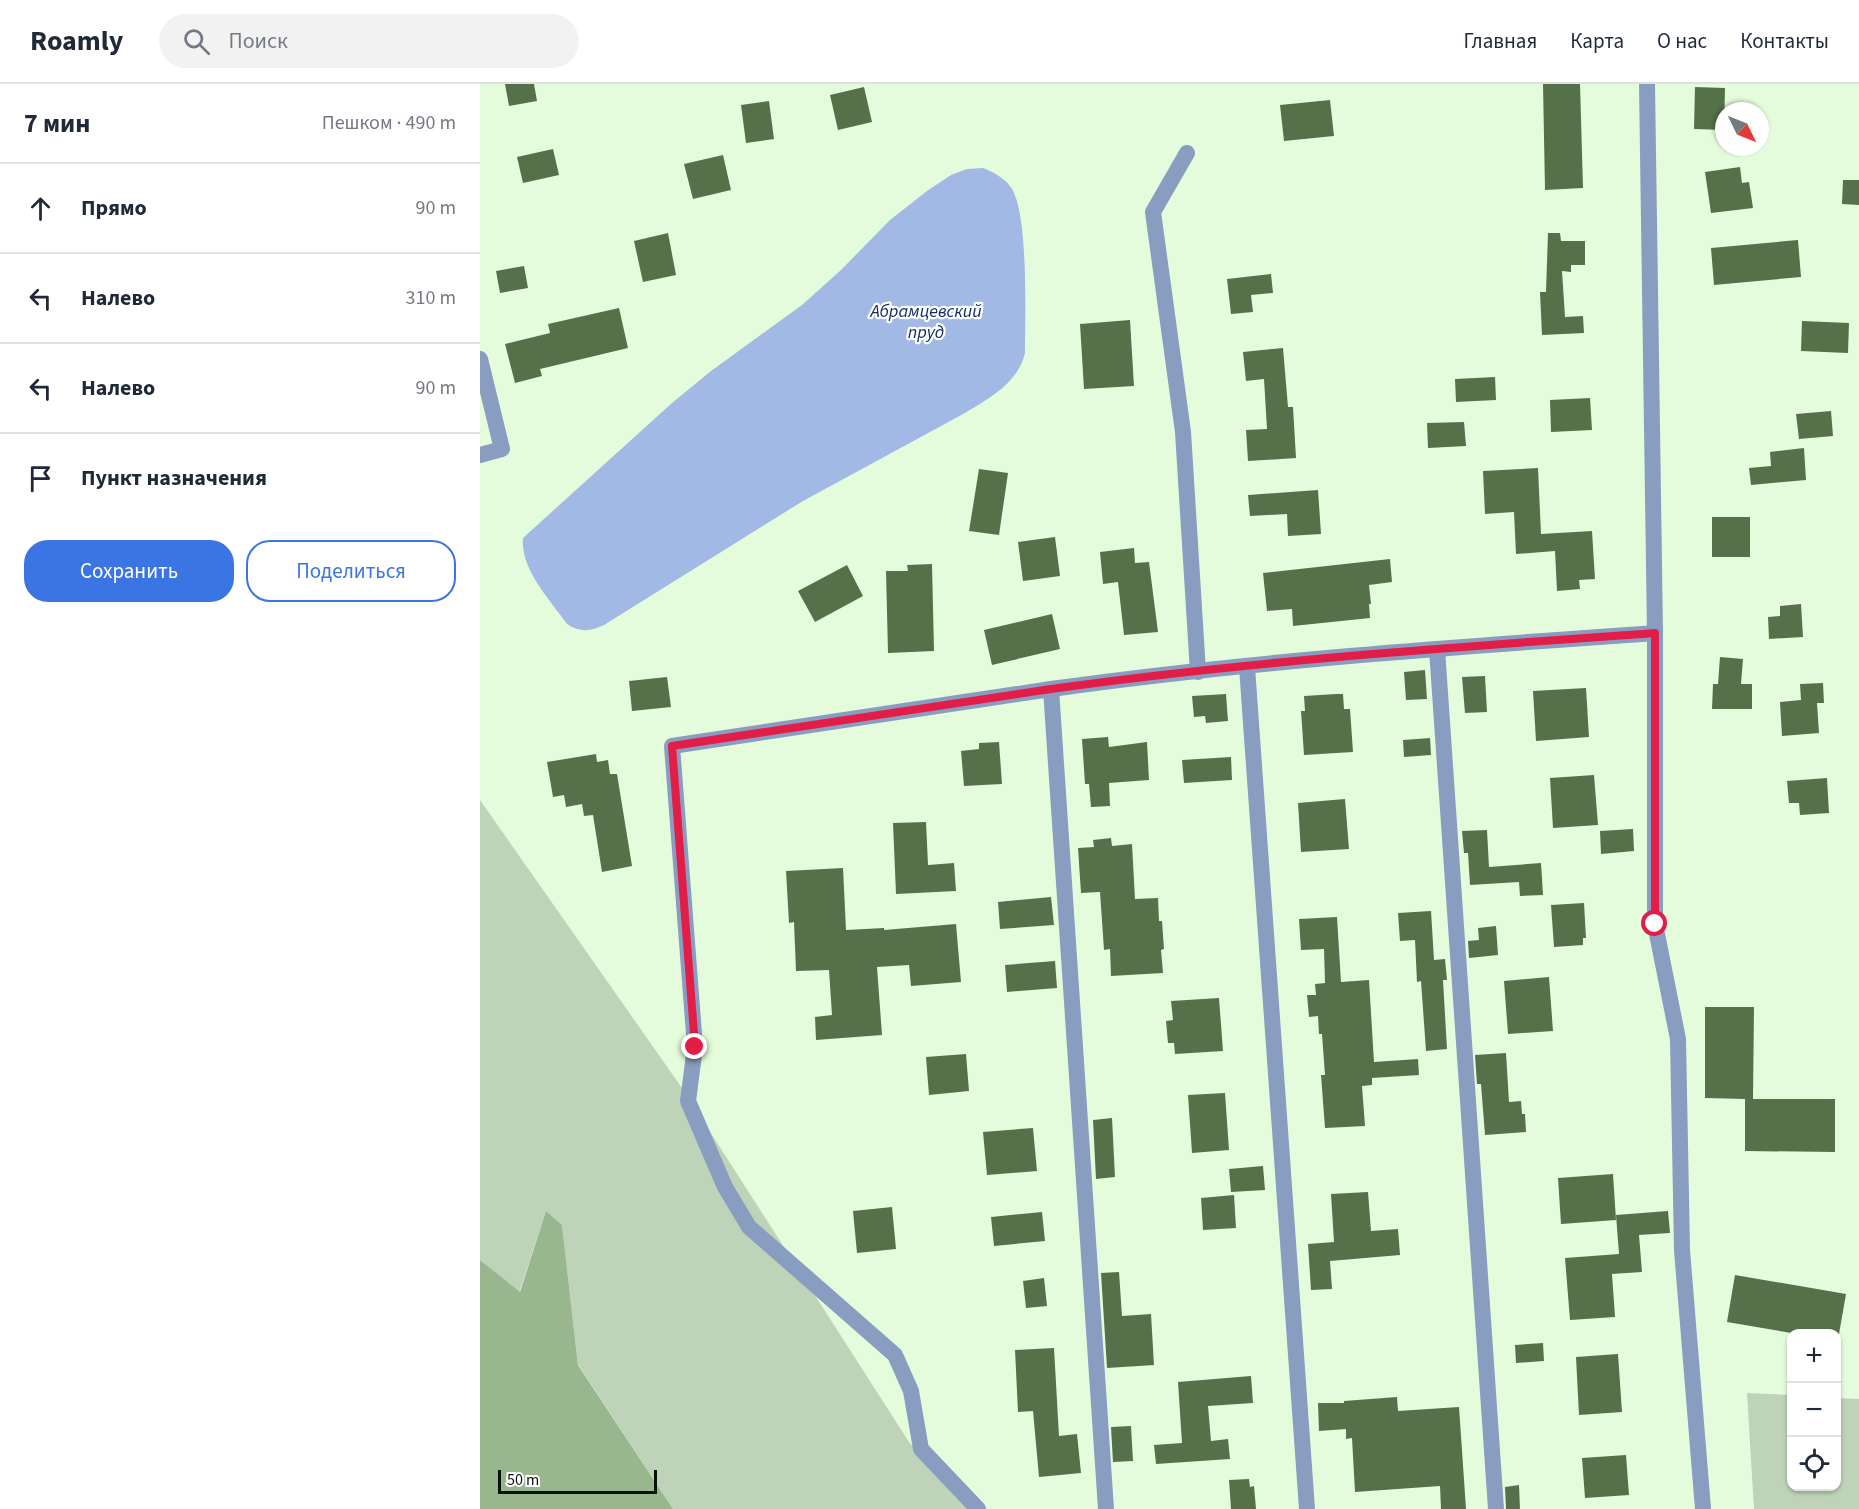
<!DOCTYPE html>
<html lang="ru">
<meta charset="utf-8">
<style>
:root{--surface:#fff;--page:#f2f2f3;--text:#1f2937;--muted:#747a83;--line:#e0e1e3;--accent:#3b75e4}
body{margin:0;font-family:"Source Sans 3",sans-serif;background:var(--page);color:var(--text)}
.controls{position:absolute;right:18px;bottom:18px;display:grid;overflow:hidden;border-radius:12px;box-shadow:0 2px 4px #0004}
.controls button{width:54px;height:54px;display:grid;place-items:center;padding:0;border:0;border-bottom:2px solid var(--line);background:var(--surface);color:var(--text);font:30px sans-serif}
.compass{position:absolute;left:1235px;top:18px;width:54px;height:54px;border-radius:50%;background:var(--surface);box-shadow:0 2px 4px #0004;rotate:133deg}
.scale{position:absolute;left:18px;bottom:15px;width:159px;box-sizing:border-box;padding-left:6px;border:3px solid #0a1107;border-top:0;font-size:16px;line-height:21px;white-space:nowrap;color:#0a1107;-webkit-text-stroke:4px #fff;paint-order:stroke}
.stop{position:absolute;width:18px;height:18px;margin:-14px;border:4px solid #e11d48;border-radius:50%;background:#fff}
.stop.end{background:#e11d48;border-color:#fff;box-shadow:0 2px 6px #0008}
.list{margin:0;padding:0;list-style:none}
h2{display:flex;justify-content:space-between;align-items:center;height:78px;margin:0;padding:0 24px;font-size:26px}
h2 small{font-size:20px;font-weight:400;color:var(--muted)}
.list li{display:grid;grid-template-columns:39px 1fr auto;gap:18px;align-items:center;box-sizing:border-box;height:90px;padding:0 24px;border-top:2px solid var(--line)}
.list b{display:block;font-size:22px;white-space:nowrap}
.list em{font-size:20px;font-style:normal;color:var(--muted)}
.actions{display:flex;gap:12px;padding:18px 24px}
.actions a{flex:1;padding:14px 0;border:2px solid var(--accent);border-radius:24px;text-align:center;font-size:21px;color:var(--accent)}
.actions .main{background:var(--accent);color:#fff}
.icon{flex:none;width:33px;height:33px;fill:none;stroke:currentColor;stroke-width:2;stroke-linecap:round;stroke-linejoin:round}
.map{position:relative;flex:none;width:1379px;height:1425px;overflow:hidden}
header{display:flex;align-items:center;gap:36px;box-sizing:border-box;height:84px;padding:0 30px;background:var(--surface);border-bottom:2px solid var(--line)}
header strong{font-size:28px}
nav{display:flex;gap:33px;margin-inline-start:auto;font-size:21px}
.search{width:420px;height:54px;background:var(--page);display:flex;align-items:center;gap:15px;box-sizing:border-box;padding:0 21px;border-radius:33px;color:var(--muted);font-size:22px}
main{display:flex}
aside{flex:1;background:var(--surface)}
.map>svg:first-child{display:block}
.green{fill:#bed3b7}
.forest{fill:#99b78e}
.water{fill:#a1b9e4}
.building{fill:#55714a}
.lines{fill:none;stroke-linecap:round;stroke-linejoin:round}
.minor{stroke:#899dc0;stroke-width:16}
.route{stroke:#e11d48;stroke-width:8}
.labels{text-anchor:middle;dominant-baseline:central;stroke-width:4.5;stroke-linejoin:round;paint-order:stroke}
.water-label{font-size:18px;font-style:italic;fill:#122d60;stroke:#fff}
</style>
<header>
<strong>Roamly</strong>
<div class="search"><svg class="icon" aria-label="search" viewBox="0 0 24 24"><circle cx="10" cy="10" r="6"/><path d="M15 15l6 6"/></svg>Поиск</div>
<nav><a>Главная</a><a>Карта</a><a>О нас</a><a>Контакты</a></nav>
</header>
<main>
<aside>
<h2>7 мин<small>Пешком · 490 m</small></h2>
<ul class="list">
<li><svg class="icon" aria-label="ahead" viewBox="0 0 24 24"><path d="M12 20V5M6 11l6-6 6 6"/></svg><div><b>Прямо</b></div><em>90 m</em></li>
<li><svg class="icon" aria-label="left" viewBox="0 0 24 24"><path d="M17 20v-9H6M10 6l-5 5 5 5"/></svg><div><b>Налево</b></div><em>310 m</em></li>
<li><svg class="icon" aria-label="left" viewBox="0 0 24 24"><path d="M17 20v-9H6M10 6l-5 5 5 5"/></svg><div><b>Налево</b></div><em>90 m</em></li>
<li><svg class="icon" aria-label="arrive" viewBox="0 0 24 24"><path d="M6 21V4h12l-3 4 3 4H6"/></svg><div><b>Пункт назначения</b></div></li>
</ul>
<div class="actions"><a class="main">Сохранить</a><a>Поделиться</a></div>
</aside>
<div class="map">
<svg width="1379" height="1425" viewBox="0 0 1379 1425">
<rect width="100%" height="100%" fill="#e5fcdc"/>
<g class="green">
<polygon points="0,716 202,1004 429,1358 492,1425 193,1425 98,1280 82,1141 66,1127 39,1209 0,1176"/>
<polygon points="1267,1309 1311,1311 1312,1402 1356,1402 1357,1314 1379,1315 1379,1425 1274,1425"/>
</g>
<polygon class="forest" points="66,1127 82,1141 98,1281 193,1425 0,1425 0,1176 40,1208"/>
<path class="water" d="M 503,84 C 513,88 523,93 530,102 C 549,125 545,234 545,269 C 538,299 510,314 485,329 L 323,417 L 124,541 C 112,547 100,549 87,540 C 70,516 40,485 43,454 L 192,319 L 231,287 L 322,221 L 361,186 L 410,136 L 447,107 L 471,91 L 487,85 Z"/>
<g class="building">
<polygon points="25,0 54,0 57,17 29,22"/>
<polygon points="1063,0 1100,0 1103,104 1065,106"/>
<polygon points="384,3 392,38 358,46 350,11"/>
<polygon points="1215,3 1245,4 1244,46 1214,45"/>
<polygon points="850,16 854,52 804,57 800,21"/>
<polygon points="289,17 294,55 266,59 261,21"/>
<polygon points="73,65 79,91 43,99 37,73"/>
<polygon points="243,71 251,106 213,115 204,80"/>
<polygon points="1260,83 1262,99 1269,98 1273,124 1231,129 1225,88"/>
<polygon points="1363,96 1379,96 1379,121 1362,120"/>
<polygon points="188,149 196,191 163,198 154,157"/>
<polygon points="1068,149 1080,149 1081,157 1105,157 1105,181 1091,181 1091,188 1082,187 1085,233 1103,232 1104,249 1062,251 1060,208 1066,208"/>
<polygon points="1318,156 1321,193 1234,201 1231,164"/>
<polygon points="44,182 48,204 20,209 16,187"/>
<polygon points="791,190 793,209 771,211 773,228 751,230 747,195"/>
<polygon points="139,224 148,264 60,285 62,292 35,299 25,260 70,249 68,240"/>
<polygon points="650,236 654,302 604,305 600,240"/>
<polygon points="1322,237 1369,239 1368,269 1321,267"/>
<polygon points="803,264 808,323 813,323 816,374 768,377 766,346 787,345 784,295 766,297 763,268"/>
<polygon points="1015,293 1016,316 976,318 975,295"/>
<polygon points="1110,314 1112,346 1071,348 1070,316"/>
<polygon points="1351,327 1353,352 1319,355 1316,330"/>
<polygon points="984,338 986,362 948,364 947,339"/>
<polygon points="1324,364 1326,396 1271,401 1269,384 1291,382 1290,368"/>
<polygon points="1058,384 1061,450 1112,447 1115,495 1099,496 1100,505 1077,507 1075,467 1036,470 1034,428 1005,430 1003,387"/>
<polygon points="499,385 528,389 519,451 489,447"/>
<polygon points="838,406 841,450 808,452 807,430 770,432 768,411"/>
<rect x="1232" y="433" width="38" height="40"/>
<polygon points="575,453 580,492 543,497 538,458"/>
<polygon points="654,464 655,479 669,478 678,548 644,551 638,498 623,500 620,468"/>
<polygon points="910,475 912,498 889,501 891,520 889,520 890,534 813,542 812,525 787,527 783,489"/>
<polygon points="452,480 454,567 408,569 406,487 428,487 427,481"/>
<polygon points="367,481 383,512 335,538 318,507"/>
<polygon points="1321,520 1323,553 1289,555 1288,533 1300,532 1300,522"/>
<polygon points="572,530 580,565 512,581 504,546"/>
<polygon points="1240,573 1263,575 1261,600 1272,600 1272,625 1232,625 1233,600 1238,600"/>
<polygon points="945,586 947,615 926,616 924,588"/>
<polygon points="1005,592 1007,628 985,629 982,593"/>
<polygon points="187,593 191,623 152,627 149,597"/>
<polygon points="1343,599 1344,619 1337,619 1339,649 1302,652 1300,618 1321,616 1320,600"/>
<polygon points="1106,604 1109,653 1056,657 1053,607"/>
<polygon points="746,610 748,637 726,639 725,632 714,633 712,612"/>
<polygon points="856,610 863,610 864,625 870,625 873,668 824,671 821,627 825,627 824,612"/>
<polygon points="628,653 629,663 667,658 669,696 629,699 630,722 611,723 609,700 605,700 602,655"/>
<polygon points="950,654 951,671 924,673 923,656"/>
<polygon points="519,658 522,700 484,702 481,667 499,665 499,659"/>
<polygon points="116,670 117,678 128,676 130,690 137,690 152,782 122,788 113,731 104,732 102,720 86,723 84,711 73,713 67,678"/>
<polygon points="751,673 752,696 704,699 702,676"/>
<polygon points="1114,691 1118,741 1073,744 1070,694"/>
<polygon points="1347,694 1349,729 1320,731 1319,719 1309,719 1307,697"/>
<polygon points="865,715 869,765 821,768 818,719"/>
<polygon points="446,738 448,781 474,779 476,807 416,810 413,739"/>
<polygon points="1153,745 1154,767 1121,770 1120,747"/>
<polygon points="1007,746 1009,783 1061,779 1063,811 1040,812 1039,798 990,801 988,769 984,769 982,747"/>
<polygon points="631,754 632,762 652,760 655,815 678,814 679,837 682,837 684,865 681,866 683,889 631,892 630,865 624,866 620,808 601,809 598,764 614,763 613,756"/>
<polygon points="363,784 366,846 404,844 404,846 476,840 481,898 431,902 429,881 397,883 402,951 336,956 335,933 352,931 349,886 316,887 314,838 309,839 306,787"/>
<polygon points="571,813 574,841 520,845 518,818"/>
<polygon points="1104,819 1106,854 1103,854 1103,861 1074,863 1071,821"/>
<polygon points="951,827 954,876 965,875 967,896 963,896 967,965 946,967 941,897 937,898 935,856 920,857 918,829"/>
<polygon points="857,833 861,898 889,896 894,978 938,975 939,991 892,994 892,1001 882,1002 885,1042 845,1044 841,991 845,991 842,950 839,950 838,932 829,933 827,911 836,911 835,900 845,899 844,865 821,866 819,835"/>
<polygon points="1016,842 1018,871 989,874 988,857 999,856 998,844"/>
<polygon points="575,877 577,904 527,908 525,881"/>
<polygon points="1069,893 1073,947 1028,950 1024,897"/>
<polygon points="739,914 743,967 695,970 694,959 688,959 686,937 693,936 691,917"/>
<polygon points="1225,923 1274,923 1273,1015 1271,1015 1355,1015 1355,1068 1265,1067 1265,1015 1225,1014"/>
<polygon points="1026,969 1029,1018 1041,1017 1042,1030 1045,1030 1046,1048 1005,1051 1001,1000 997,1000 995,971"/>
<polygon points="486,970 489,1007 449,1011 446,973"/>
<polygon points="745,1009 749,1066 712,1069 708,1011"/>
<polygon points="632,1034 635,1093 616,1095 613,1036"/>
<polygon points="553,1044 557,1087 507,1091 503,1048"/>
<polygon points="783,1082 785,1106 751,1108 749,1085"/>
<polygon points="1133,1090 1136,1136 1081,1140 1078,1094"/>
<polygon points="888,1108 891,1147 918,1145 920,1171 850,1177 852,1205 831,1206 828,1160 854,1158 851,1110"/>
<polygon points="754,1111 756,1144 723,1146 721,1114"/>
<polygon points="412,1123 416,1165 377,1169 373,1127"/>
<polygon points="1188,1127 1190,1149 1159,1151 1162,1188 1132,1190 1135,1233 1090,1236 1085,1174 1139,1170 1136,1131"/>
<polygon points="562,1128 565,1157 514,1162 511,1133"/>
<polygon points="639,1188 642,1232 671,1230 674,1281 627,1284 621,1189"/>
<polygon points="1255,1191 1366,1210 1359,1250 1317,1250 1247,1238"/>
<polygon points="564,1194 567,1222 546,1224 543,1197"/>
<polygon points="1063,1259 1064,1277 1036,1279 1035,1261"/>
<polygon points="574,1264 579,1352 597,1350 601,1389 559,1393 553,1327 538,1328 535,1266"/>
<polygon points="1138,1270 1142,1328 1099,1331 1096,1273"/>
<polygon points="771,1292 773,1319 728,1322 731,1357 748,1355 750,1375 676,1380 674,1361 702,1359 698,1298"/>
<polygon points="917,1313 918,1327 979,1323 986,1425 961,1425 960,1402 875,1408 872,1354 866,1355 866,1345 839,1347 838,1319 864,1319 864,1317"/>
<polygon points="651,1342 653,1377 633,1378 631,1343"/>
<polygon points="1146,1371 1149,1411 1105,1414 1102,1374"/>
<polygon points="769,1395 770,1403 774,1402 776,1425 751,1425 749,1396"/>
<polygon points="1039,1401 1040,1425 1026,1425 1025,1403"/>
</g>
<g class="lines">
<g class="minor">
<polyline points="1167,0 1175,549 1175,840 1198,955 1202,1166 1223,1425"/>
<polyline points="707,69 673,128 703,348 718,588"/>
<polyline points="0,275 22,365 0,371"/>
<polyline points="957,565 1016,1425"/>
<polyline points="767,583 827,1425"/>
<polyline points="571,605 626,1425"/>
<path d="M 498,1425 L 441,1365 L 431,1307 L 415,1271 L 269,1143 L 245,1103 L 208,1017 L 215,963 L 192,662 C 318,643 444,623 571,605 C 771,577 974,563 1175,549"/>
</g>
</g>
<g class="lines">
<path class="route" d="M 215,963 L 192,662 C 318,644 444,623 571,605 C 771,577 974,563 1175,549 L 1175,840"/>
</g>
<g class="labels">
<g class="water-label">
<text x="446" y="227">Абрамцевский<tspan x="446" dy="21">пруд</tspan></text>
</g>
</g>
</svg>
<div class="controls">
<button>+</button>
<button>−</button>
<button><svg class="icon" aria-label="locate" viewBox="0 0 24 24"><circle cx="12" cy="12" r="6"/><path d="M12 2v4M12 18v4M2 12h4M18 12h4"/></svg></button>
</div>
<svg class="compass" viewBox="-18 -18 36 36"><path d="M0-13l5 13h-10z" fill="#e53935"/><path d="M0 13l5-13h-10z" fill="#747a83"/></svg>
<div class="scale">50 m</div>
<div class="stop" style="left:1175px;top:840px"></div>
<div class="stop end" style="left:215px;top:963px"></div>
</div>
</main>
